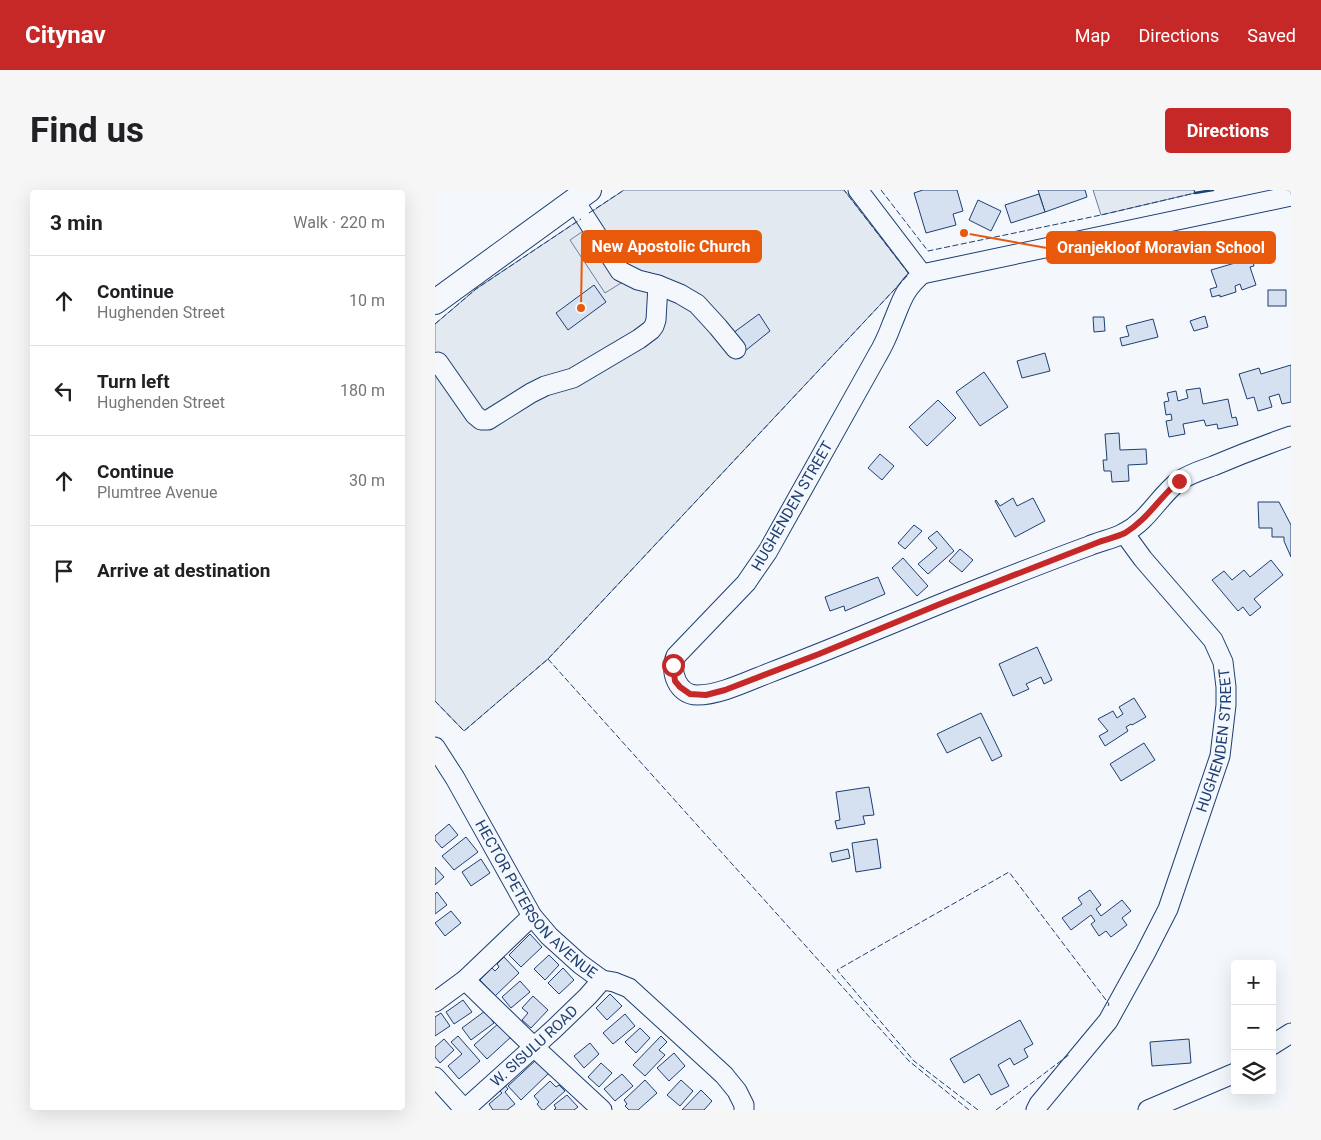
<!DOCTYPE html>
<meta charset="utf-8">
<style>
:root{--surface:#fff;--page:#f6f6f6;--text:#202124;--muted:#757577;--line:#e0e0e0;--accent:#c62828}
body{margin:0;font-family:Roboto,sans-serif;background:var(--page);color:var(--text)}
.controls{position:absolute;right:15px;bottom:15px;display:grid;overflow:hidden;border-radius:5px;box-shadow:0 5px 20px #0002}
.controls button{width:45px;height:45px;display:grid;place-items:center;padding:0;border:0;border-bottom:1px solid var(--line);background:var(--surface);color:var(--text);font:25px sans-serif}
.stop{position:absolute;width:15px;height:15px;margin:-11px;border:4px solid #c62828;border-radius:50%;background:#fff}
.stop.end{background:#c62828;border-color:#fff;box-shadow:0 1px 5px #0008}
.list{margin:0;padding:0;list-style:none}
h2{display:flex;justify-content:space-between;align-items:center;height:65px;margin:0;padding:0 20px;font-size:21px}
h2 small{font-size:16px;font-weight:400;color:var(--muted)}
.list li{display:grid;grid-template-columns:32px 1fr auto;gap:15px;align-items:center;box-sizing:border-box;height:90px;padding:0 20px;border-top:1px solid var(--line)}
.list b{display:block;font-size:19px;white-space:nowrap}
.list p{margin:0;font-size:16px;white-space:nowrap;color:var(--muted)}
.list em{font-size:16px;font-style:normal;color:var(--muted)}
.icon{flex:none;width:28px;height:28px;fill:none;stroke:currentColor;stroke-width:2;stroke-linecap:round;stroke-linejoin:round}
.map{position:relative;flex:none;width:856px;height:920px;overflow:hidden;border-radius:5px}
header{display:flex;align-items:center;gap:30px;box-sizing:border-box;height:70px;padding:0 25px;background:var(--accent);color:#fff}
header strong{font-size:24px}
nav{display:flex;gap:28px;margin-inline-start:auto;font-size:18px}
.intro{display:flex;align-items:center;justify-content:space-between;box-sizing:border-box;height:120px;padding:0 30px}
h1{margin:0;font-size:35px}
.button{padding:12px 22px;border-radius:5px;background:var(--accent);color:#fff;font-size:18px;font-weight:700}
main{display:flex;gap:30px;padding:0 30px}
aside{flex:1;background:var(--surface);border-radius:5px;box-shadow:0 5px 20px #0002}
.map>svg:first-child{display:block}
.green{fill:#e3e9f0;stroke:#687fa3}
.parking{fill:#e3e8f0;stroke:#687fa3}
.building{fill:#d5e0f0;stroke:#1d3f73}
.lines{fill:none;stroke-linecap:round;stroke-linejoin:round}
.minor-casing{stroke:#1d3f73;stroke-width:21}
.major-casing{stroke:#1d3f73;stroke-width:26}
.minor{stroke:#f4f7fb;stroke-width:19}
.major{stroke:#f4f7fb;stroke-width:24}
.fence{stroke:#1d3f73;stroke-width:1;stroke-dasharray:6 2.5;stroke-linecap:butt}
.wall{stroke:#1d3f73;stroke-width:2.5}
.route{stroke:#c62828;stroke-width:6}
.labels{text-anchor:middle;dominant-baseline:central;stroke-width:4;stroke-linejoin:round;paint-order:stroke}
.street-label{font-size:15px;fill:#1d3f73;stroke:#f4f7fb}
.leader{fill:none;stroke:#e8590c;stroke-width:2}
.callout-dot{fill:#e8590c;stroke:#f4f7fb;stroke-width:2}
.callout{fill:#e8590c;stroke:#e8590c;stroke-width:2}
.callout-label{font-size:16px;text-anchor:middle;font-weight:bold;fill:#fff}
</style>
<header>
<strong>Citynav</strong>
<nav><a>Map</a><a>Directions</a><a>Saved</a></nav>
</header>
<div class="intro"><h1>Find us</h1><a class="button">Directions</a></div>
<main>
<aside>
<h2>3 min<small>Walk · 220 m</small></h2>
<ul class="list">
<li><svg class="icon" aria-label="ahead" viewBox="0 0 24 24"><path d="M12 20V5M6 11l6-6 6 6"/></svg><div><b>Continue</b><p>Hughenden Street</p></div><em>10 m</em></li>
<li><svg class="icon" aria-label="left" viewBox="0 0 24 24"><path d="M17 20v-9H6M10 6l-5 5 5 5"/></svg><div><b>Turn left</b><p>Hughenden Street</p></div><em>180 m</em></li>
<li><svg class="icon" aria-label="ahead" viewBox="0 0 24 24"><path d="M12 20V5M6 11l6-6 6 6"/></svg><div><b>Continue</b><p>Plumtree Avenue</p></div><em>30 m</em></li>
<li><svg class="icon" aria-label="arrive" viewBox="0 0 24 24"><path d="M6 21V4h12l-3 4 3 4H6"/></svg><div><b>Arrive at destination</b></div></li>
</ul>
</aside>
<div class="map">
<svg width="856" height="920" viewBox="0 0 856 920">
<rect width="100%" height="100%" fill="#f4f7fb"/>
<g class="green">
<polygon points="189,0 409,0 474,84 113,469 29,541 0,511 0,134 41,99"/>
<polygon points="658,0 759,0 760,3 666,25"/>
</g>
<polygon class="parking" points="163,31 199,85 170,103 135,50"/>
<g class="building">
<polygon points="488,0 522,0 528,21 518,24 521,35 491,43 479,3"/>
<polygon points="603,0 650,0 652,7 610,22"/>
<polygon points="604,4 610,22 576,33 570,15"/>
<polygon points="543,10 566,21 556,41 534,30"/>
<polygon points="817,68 819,76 815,77 821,95 807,100 805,94 800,96 801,102 785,107 785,105 777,107 775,99 782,97 776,80"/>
<polygon points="159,95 171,112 133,140 121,123"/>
<rect x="833" y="100" width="18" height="16"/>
<polygon points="324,124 335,141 310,161 298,143"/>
<polygon points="770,126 773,137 759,141 755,131"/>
<polygon points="658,127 669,127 670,141 659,142"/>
<polygon points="718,129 723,147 687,156 685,148 694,146 691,136"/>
<polygon points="610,163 615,181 587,188 582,171"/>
<polygon points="856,175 856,212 847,214 844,204 834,207 837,217 823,221 819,207 812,209 804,184 824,178 826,184"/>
<polygon points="549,182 573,217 545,236 521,202"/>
<polygon points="765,198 768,214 793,209 797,228 801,227 803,235 783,239 782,234 771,236 769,230 748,234 750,244 734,247 731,231 737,230 736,224 731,225 729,212 734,211 732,203 741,201 743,211 753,208 751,200"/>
<polygon points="503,210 521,228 492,256 474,237"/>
<polygon points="684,243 685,260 711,259 712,274 693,275 694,291 677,292 676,281 669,281 668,270 672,270 670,244"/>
<polygon points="445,264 459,276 447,290 433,278"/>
<polygon points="578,308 582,316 598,308 610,331 580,347 560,311 561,310 565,316"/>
<polygon points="823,312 844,312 856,335 856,367 849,351 849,347 837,347 837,338 824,338"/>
<polygon points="479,335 487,341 470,359 463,353"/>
<polygon points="502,341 519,361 493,384 483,374 502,358 493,348"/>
<polygon points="525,359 538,370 527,382 514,371"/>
<polygon points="468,368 493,396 482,406 457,378"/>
<polygon points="836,370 848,385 819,409 826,417 815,426 808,417 803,421 777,390 789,381 797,390 809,380 815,387"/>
<polygon points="443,387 450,404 410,421 409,416 395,421 390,407"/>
<polygon points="602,457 617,490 609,494 606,487 591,494 594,499 578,506 564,474"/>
<polygon points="699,508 711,527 697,535 696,534 691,537 693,541 670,556 664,546 673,541 663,529 678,521 682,528 688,524 684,517"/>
<polygon points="546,523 567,566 557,571 545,547 512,563 502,544"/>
<polygon points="709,553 720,570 686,591 675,574"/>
<polygon points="434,597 439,625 428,626 430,634 402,639 400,631 405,630 401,602"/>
<polygon points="14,634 23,645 7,658 0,650 0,646"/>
<polygon points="31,647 43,662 19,680 7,666"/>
<polygon points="442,649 446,678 421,682 417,653"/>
<polygon points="413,659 415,668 397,672 395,663"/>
<polygon points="46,669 55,683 36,696 27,682"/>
<polygon points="0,677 9,687 0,695"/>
<polygon points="655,700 666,715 661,719 666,726 687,710 696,721 687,728 692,735 676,747 671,741 664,746 656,734 660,731 656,725 636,740 627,728 647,714 643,708"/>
<polygon points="2,702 12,715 0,724 0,704"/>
<polygon points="16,721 26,733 10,746 0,733"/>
<polygon points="95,744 107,757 86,777 74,765"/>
<polygon points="114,765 124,775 110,790 99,779"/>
<polygon points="69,767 84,783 60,806 45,790 57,778 60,781 64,777 62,774"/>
<polygon points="128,778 139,790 124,804 113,793"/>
<polygon points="85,791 95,802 76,818 67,807"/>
<polygon points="175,804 187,816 172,830 161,818"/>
<polygon points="98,806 113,820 96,838 87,830 93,823 87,818"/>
<polygon points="28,810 37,822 19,834 11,822"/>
<polygon points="50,821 59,833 36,850 27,838"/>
<polygon points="6,823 15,836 0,846 0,827"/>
<polygon points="190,824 200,836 178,854 168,843"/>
<polygon points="585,830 598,854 589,859 593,867 579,875 575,868 563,875 574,896 556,905 544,884 529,893 515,869"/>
<polygon points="64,833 76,847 52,869 39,855"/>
<polygon points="205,838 215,848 201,863 190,852"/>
<polygon points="23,846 45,871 24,889 13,876 27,864 16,852"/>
<polygon points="226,846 232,852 224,860 230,865 210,886 198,875"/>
<polygon points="9,849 19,860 5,873 0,867 0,857"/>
<polygon points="754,849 756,873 717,876 715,852"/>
<polygon points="155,853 164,864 149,878 139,866"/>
<polygon points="239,863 250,876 234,891 222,878"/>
<polygon points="101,870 114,883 86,910 73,896"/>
<polygon points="166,873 177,883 164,897 153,887"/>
<polygon points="187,884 198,896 180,911 169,899"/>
<polygon points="210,890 222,903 203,920 194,920 190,916 192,914 189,910"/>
<polygon points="246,890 258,901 245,916 232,905"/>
<polygon points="115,891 121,897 124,895 130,901 109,920 107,920 102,914 104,912 99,906"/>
<polygon points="68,893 73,899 70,902 80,914 72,920 58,920 54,914 67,903 62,898"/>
<polygon points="266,900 277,911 269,920 247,920"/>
<polygon points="132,905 143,917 139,920 119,920 121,918 119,915"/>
</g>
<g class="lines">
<g class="minor-casing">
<g id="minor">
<path d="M 423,0 L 487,84 C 467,102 467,111 457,134 C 453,145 448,156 442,166 L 333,361 L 311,393 L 241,466 C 234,482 243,505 262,505 C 285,505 313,491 334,483 C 408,455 481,423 555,394 C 588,381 621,368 654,356 C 665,351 679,349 689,343 C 713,331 724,306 744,291 C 754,284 767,280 778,276 C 804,265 830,255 856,246"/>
<polyline points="139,10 185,81 203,90 223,95 245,104 262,114 283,137 301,159"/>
<polyline points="487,84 856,6"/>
<polyline points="3,172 40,225 46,230 53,230 96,203 110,196 138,188 204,149 216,140 219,136 221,130 223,95"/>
<path id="s1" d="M 0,557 L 20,588 L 97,726 L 114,746 L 145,774 L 167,790 L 179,792 L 194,798 L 240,840 L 289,885 L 302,901 L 309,915 L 309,920"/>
<polyline points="30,790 99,857 167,920"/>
<polyline points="0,812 30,790 97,726"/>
<polyline points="837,855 856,843"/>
<polyline points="0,887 30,920"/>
<path id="s2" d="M 29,920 L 120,838 L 153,806 L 167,790"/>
<path id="s3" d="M 601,920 L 604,914 L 663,843 L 673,831 L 710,764 L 733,719 L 785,566 L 791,515 L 791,497 L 788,472 L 778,450 L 708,369 L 689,343"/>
<polyline points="713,920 800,883"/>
</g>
</g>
<g class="major-casing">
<polyline id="major" points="0,112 154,0"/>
</g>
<use href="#minor" class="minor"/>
<use href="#major" class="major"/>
<g class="fence">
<polyline points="446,0 493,61 666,25 760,3 759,0"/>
<polyline points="154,23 189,0"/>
<polyline points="0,134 41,99 146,29"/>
<polyline points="113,469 474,871 534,920"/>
<polyline points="0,511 29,541 113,469 474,84 409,0"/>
<polyline points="543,920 479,871 402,780 574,682 674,814 673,816"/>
<polyline points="561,920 635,864"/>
</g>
<polyline class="wall" points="760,3 778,0"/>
</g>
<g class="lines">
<path class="route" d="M 238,475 L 240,491 L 245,497 L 255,504 L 271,505 L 290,500 L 384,464 L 505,414 L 664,352 C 672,349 682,347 690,343 C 712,330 725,307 744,291"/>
</g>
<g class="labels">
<g class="street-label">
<text transform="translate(357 316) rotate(-60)">HUGHENDEN STREET</text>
<text stroke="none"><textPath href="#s3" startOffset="418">HUGHENDEN STREET</textPath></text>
<text stroke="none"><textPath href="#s1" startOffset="184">HECTOR PETERSON AVENUE</textPath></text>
<text stroke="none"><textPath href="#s2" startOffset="95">W. SISULU ROAD</textPath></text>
</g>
</g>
<path class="leader" d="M146 118L147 57M529 43L612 58"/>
<g class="callout-dot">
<circle cx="146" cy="118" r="5"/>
<circle cx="529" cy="43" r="5"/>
</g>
<g class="callout">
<rect x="147" y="41" width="179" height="31" rx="5"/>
<rect x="612" y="42" width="228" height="31" rx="5"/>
</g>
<g class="callout-label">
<text x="236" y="62">New Apostolic Church</text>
<text x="726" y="63">Oranjekloof Moravian School</text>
</g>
</svg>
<div class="controls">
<button>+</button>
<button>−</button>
<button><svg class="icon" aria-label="layers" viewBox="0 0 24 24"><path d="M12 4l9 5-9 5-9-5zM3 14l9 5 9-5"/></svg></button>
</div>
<div class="stop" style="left:238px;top:475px"></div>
<div class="stop end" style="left:744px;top:291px"></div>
</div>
</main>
